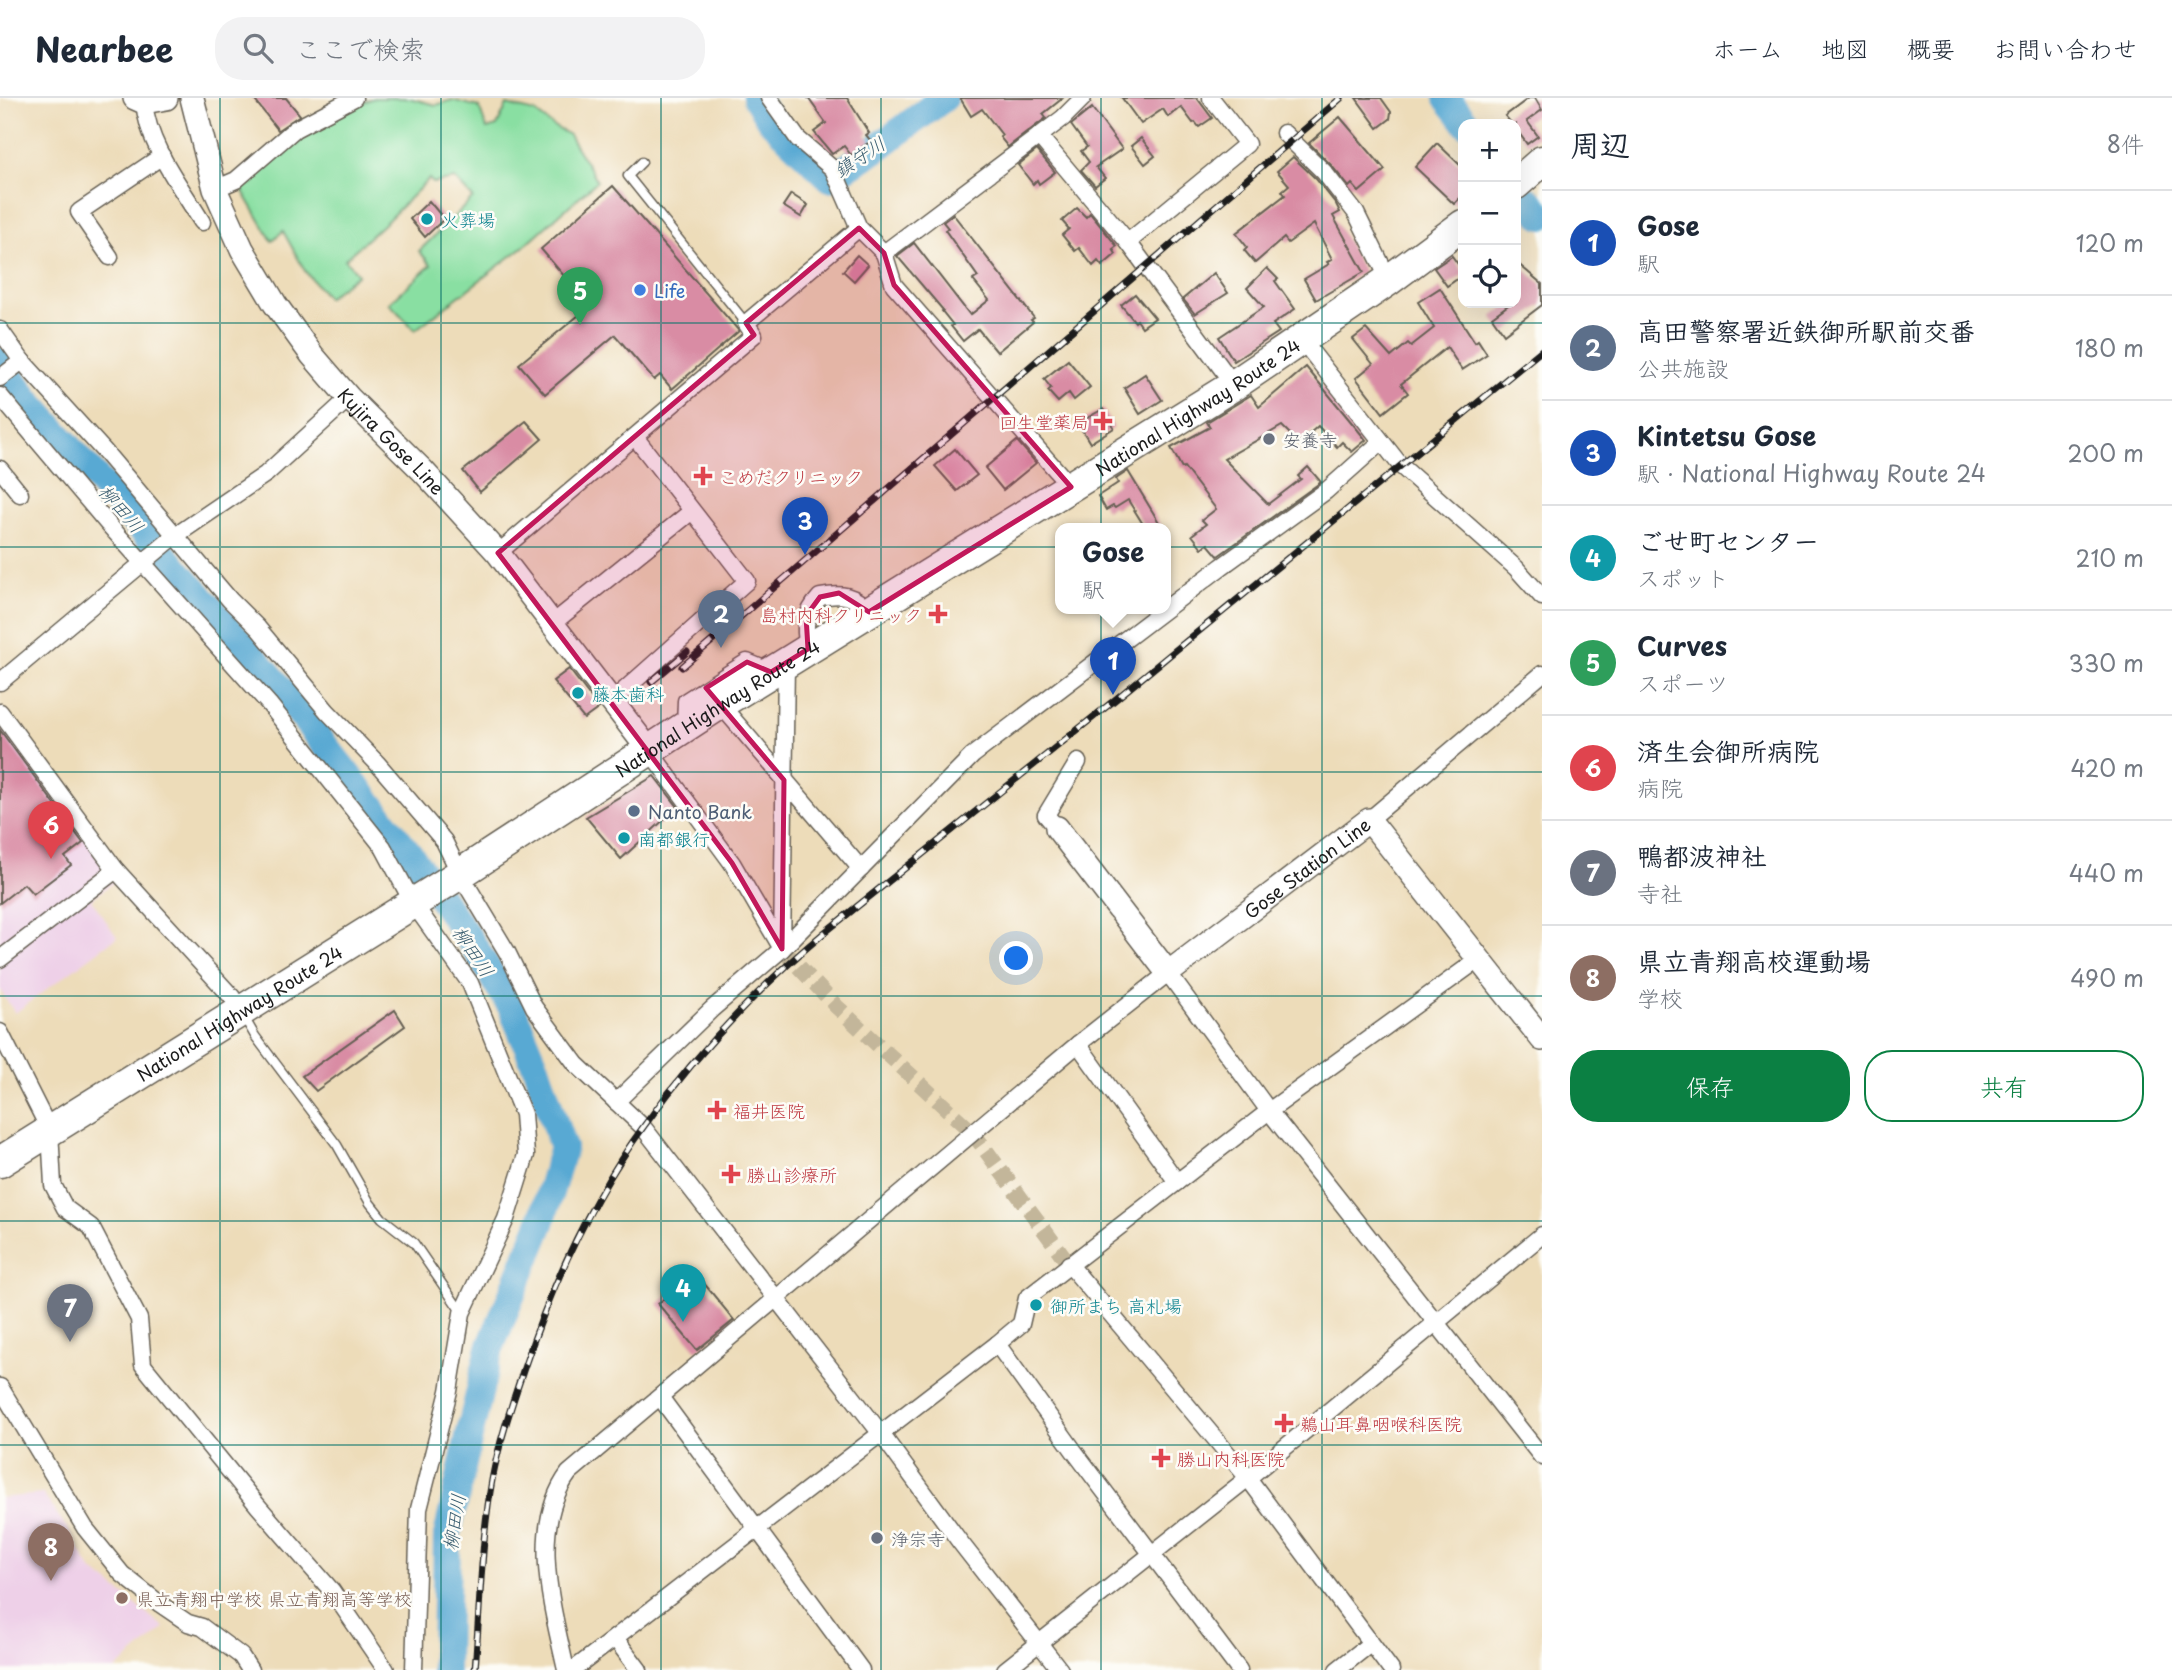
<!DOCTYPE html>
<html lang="ja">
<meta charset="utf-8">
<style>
:root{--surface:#fff;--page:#f2f2f3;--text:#1f2937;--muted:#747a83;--line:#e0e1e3;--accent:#0b8043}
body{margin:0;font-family:"Playpen Sans","Klee One",sans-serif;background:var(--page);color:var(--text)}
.controls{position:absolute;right:21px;top:21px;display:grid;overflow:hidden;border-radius:14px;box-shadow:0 7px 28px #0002}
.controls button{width:63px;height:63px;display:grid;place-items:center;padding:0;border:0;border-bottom:2px solid var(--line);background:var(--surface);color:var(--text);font:35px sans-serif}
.you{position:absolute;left:1017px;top:861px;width:24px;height:24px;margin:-18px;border:5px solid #fff;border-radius:50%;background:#1a73e8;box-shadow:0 0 0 10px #1a73e833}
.badge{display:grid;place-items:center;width:46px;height:46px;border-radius:50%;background:var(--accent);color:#fff;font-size:23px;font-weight:700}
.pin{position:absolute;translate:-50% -58px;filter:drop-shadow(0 2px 4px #0008)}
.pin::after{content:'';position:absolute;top:37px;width:24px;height:21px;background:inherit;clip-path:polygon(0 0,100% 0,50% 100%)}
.popup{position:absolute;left:1055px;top:425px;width:116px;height:91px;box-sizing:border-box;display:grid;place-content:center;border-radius:14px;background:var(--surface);filter:drop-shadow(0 2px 5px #0005);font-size:23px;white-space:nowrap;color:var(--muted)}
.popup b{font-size:26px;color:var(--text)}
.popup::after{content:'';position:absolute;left:50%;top:100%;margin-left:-14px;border:14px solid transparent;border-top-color:var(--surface)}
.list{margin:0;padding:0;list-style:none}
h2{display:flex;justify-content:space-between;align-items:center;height:91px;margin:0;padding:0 28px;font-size:30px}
h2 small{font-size:23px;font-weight:400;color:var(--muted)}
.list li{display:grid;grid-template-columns:46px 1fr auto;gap:21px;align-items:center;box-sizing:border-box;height:105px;padding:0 28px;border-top:2px solid var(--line)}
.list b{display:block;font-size:26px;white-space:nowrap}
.list p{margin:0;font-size:23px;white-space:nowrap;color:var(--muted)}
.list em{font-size:23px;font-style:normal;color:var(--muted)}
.actions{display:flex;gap:14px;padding:21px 28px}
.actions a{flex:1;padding:16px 0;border:2px solid var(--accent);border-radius:28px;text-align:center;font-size:24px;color:var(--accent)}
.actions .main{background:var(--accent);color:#fff}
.icon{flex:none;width:38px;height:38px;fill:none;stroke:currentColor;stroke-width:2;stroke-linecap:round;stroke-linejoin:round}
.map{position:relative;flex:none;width:1542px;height:1572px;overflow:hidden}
header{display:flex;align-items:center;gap:42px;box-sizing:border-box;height:98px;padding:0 35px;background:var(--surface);border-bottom:2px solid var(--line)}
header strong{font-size:33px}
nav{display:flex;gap:38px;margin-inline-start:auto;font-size:24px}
.search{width:490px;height:63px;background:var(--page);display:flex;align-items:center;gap:18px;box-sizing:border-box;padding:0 24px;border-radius:28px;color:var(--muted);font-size:26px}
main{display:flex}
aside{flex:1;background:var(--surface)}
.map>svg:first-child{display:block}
.built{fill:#eed0e8}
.green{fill:#89dfa2;stroke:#527e5f;stroke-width:2}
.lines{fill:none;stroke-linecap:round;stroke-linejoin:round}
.river{stroke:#58a9d3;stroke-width:28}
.building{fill:#d98ca4}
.street-tunnel{stroke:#c3b69a;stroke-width:16;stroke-dasharray:16 8;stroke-linecap:butt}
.lane-casing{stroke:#655f53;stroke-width:11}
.street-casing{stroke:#655f53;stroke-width:19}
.secondary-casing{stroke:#655f53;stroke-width:26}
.highway-casing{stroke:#655f53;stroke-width:33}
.lane{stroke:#fff;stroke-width:8}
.street{stroke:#fff;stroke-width:16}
.secondary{stroke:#fff;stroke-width:23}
.highway{stroke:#fff;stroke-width:30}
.rail-casing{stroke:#1c1c1c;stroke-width:7}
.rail{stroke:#fdfcf7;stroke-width:4.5;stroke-dasharray:13;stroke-linecap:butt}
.marked{fill:#c2185b;fill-opacity:0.2;stroke:#c2185b;stroke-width:5;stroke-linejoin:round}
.grid{fill:none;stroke:#0f766e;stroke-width:2;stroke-opacity:0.55}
.culture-dot{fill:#0f9aa8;stroke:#fdfcf7;stroke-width:2.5}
.shop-dot{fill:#3f7fe0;stroke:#fdfcf7;stroke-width:2.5}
.health-dot{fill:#e0444e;stroke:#fdfcf7;stroke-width:2.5}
.worship-dot{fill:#6b7280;stroke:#fdfcf7;stroke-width:2.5}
.service-dot{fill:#5c6f8a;stroke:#fdfcf7;stroke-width:2.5}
.education-dot{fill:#8d6e63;stroke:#fdfcf7;stroke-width:2.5}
.labels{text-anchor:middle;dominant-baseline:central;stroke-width:5;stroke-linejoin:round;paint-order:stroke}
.culture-label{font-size:18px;fill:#0d838f;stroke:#fdfcf7;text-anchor:start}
.shop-label{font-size:18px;fill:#366cbe;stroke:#fdfcf7;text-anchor:start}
.street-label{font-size:18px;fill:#1c1c1c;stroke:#fdfcf7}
.health-label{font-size:18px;fill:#be3a42;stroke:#fdfcf7;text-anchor:start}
.worship-label{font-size:18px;fill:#5b616d;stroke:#fdfcf7;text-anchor:start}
.service-label{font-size:18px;fill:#4e5e75;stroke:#fdfcf7;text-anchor:start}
.education-label{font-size:18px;fill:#785e54;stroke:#fdfcf7;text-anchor:start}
.water-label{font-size:19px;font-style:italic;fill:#375b6e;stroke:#fdfcf7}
</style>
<header>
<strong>Nearbee</strong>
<div class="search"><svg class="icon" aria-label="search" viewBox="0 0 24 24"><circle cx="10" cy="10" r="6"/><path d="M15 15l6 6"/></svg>ここで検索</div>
<nav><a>ホーム</a><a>地図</a><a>概要</a><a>お問い合わせ</a></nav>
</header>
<main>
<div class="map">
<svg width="1542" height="1572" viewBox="0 0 1542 1572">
<rect width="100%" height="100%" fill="#fdfcf7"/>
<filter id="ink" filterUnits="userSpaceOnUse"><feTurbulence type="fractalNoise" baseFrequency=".0143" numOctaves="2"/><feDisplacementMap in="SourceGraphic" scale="14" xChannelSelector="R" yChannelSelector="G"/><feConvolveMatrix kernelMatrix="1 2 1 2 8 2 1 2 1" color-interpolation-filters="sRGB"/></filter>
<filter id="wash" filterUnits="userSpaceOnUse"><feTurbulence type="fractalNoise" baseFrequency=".00686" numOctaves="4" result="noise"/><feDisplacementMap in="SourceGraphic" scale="28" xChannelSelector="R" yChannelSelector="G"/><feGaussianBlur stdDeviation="1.57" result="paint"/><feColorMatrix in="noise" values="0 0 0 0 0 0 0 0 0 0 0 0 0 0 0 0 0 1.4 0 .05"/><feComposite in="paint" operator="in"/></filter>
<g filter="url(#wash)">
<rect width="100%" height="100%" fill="#eddcb9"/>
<g class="built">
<polygon points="0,622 118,781 91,801 117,839 15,915 0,892"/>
<polygon points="43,1396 67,1430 90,1470 165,1530 115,1572 0,1572 0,1400"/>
</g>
<polygon class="green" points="374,0 409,0 436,7 452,2 479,9 487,31 497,28 507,7 535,14 553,28 569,37 597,83 523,149 415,232 389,205 431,167 419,153 473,100 455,81 433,85 429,81 388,122 345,161 358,176 327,200 305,173 283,133 272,143 238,85 292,39 323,19"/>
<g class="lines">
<g class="river">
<polyline points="756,0 770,22 830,80 873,53 944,0"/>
<polyline points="1447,0 1467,26"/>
<polyline points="1529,103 1542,118"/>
<polyline points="0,263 26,300 272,580 408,754 468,839 511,908 536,969 563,1050 541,1125 490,1250 470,1334 447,1438 445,1572"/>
</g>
</g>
<g id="blocks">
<g class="building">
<polygon points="253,0 286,0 300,17 278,32"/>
<polygon points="808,0 847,0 869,35 866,37 871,43 851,57 844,48 832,56 814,34 826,25"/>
<polygon points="960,0 1063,0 1043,16 1046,20 1008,49 1000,39 1002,37 982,11 971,18"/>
<polygon points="1122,0 1197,0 1212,20 1199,29 1195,24 1193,25 1181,9 1168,19 1163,11 1141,26"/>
<polygon points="1356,0 1381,0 1391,14 1390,21 1378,30"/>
<polygon points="1529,0 1535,0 1542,12 1527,23 1538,38 1527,46 1516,31 1516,26 1512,26 1505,18"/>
<polygon points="1092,10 1122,51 1096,69 1105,80 1095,88 1081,72 1089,64 1081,53 1087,49 1071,27"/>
<polygon points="1340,19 1385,72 1359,94 1352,86 1349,89 1331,67 1309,45"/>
<polygon points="1141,40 1155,58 1145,66 1131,48"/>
<polygon points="1437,45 1463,70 1463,97 1454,106 1415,69"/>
<polygon points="1037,52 1055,74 1039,86 1037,82 1033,86 1018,67"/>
<polygon points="1293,59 1316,81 1336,106 1340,114 1333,118 1364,174 1316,202 1304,181 1329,166 1327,164 1332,161 1314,126 1288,145 1284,140 1255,165 1244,152 1247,149 1236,135 1285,97 1282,93 1289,87 1277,73"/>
<polygon points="613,88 739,233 672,291 660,277 654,282 615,237 545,296 519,266 590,208 541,151"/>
<polygon points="791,96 808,107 801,119 783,108"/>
<polygon points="429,103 444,121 425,139 410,121"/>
<polygon points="1077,110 1086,119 1090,115 1117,148 1113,151 1116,156 1102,168 1098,163 1093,168 1079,150 1075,153 1062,137 1069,131 1062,123"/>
<polygon points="953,116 1034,220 1031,222 1033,224 997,254 978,231 963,243 951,228 953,227 942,213 943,212 897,158 914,145 970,217 989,202 973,182 978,179 945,132 948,130 943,124"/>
<polygon points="857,157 868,167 854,183 843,173"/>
<polygon points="1452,158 1463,173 1463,177 1447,188 1434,170"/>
<polygon points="1516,164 1542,186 1542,207 1504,236 1492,219 1511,205 1516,205"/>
<polygon points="1267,170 1278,181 1275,183 1295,211 1273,226 1279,234 1234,263 1219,239 1264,209 1247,190"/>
<polygon points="1214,175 1228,195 1195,216 1183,201"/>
<polygon points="1440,190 1475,244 1478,242 1487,256 1462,272 1447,249 1401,286 1408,295 1383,315 1356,280 1373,266 1353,241 1366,231 1391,259 1408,245 1411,248 1434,230 1418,204"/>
<polygon points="1135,196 1155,220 1142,229 1137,222 1135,224 1121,207"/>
<polygon points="1068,262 1090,289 1074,302 1069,295 1058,304 1048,293 1051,290 1044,281"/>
<polygon points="1306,269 1366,342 1352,354 1342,344 1337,349 1318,328 1299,345 1282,328 1224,361 1268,406 1301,381 1298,378 1308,369 1321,384 1218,458 1208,446 1202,450 1192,437 1206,426 1202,422 1216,411 1184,369 1182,370 1171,350 1210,329 1207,324 1251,297 1259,309"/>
<polygon points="1145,276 1162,302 1140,316 1124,290"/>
<polygon points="1103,311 1114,330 1090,345 1078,325"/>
<polygon points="526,323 542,341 480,394 463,373"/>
<polygon points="1017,343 1036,365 1003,392 985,370"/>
<polygon points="955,351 977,377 957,393 935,368"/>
<polygon points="1128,373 1163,431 1146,431 1128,402 1115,410 1113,408 1106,412 1098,398 1118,385 1116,381"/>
<polygon points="569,571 599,610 584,621 553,583"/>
<polygon points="0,632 83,745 65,759 71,767 33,796 24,786 0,805"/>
<polygon points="654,678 678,709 621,761 586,719"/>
<polygon points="395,912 405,928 316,993 302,978"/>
<polygon points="694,1173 734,1222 697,1252 658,1206"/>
</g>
</g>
</g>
<g filter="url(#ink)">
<use href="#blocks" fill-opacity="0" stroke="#655f53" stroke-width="2"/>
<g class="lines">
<polyline class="street-tunnel" points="782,851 837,909 973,1035 1069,1166"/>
<g class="lane-casing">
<g id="lane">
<polyline points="642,64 628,78 746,225"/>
<polyline points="244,919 255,938 337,1047 370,1105 382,1120 414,1145 462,1215"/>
</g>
</g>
<g class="street-casing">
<g id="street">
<polyline points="769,0 798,41 833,71 859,130 884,155 1063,20 1083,0"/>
<path d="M 144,4 C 148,48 180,87 202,124"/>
<polyline points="1284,35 1324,74 1356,115 1389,182"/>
<polyline points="1039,38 1128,144 1234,287"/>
<polyline points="215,91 236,82 295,31 354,0"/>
<polyline points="1128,144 1247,46 1211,0"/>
<polyline points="884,155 894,187 1071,389"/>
<polyline points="110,159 79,114 162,58"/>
<polyline points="0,232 22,263 104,353 230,502 258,530 327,613 377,665 444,743 460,776 507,854 534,909 576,966 643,1029 882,1337 960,1444 1060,1572"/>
<polyline points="1302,242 1401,368 1516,470 1542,499"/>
<polyline points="0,280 22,263"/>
<polyline points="0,298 108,426 269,606 383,749 413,805 470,885 523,1016 526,1057 506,1121 462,1215 449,1293 419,1411 414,1572"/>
<polyline points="0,371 20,396"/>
<polyline points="498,455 754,237 746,225 859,130"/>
<polyline points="553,525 692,413"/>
<path d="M 808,551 C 804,529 804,516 820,499 C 841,495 854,496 869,514"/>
<polyline points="0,584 175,438 266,376 349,300"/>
<polyline points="612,603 747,483 635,339"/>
<polyline points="720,606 861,771"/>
<polyline points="0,614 116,772 232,899 241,913"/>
<polyline points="685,628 686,603 747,564 771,574"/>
<polyline points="649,652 732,765 781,849"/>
<polyline points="1369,722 1542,576"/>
<polyline points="1057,730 1046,717 1078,664"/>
<polyline points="782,851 786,565"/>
<polyline points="0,861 116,772"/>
<polyline points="0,934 50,1033 53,1087 65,1110 91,1129 139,1221 143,1267 258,1408 332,1493 386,1572"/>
<polyline points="1078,946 1177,1084"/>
<polyline points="616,1004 712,911 782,851 973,657 1221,469 1326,393 1381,344"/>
<polyline points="1069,1166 1248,1380 1391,1572"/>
<polyline points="997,1246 1074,1353 1239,1572"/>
<polyline points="0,1289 85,1430 122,1476 160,1506 188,1525 202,1529 241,1558 250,1572"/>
<polyline points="660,1299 861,1572"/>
<polyline points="615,1540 639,1572"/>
<path d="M 566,1572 C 553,1511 528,1430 569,1375 L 1078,946 L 1168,875 L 1269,1013 L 1542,1359"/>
<polyline points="573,1572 997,1246 1021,1226 1027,1200 1269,1013 1479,861"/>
<polyline points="1005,1572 1248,1380 1542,1137"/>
<polyline points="1337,1572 1370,1546"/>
</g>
</g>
<g class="secondary-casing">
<g id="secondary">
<polyline points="135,0 144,4 166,0"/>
<path id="s1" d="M 192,0 L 215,91 L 242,151 L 275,206 L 312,257 L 349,300 L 423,373 L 498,455 L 649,652"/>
<path id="s2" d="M 1057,730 L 1168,875 L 1369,722 L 1542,941"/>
</g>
</g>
<g class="highway-casing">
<g id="highway">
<polyline points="1516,86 1542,63"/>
<path id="s3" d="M 0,1064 L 460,776 L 720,606 L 1234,287 L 1389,182 L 1463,127"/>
</g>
</g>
<use href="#lane" class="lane"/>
<use href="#street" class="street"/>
<use href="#secondary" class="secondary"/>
<use href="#highway" class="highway"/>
<g class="rail-casing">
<g id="rail">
<polyline points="682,569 1341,0"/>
<polyline points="651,584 687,554"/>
<path d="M 475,1572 C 480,1509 481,1444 492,1382 C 499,1344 512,1306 524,1270 C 552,1187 592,1099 644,1028 C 695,957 757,891 824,835 L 1116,601 L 1542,252"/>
</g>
</g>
<use href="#rail" class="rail"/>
</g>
</g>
<path class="marked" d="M 859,130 L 884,155 L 894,187 L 1071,389 L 869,514 L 839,495 L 820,499 L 806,518 L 808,551 L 771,574 L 747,564 L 706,590 L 784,682 L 782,851 L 732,765 L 498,455 L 754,237 L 746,225 Z"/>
<path class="grid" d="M 220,0 L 220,1572M 441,0 L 441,1572M 661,0 L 661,1572M 881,0 L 881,1572M 1101,0 L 1101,1572M 1322,0 L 1322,1572M 0,225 L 1542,225M 0,449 L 1542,449M 0,674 L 1542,674M 0,898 L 1542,898M 0,1123 L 1542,1123M 0,1347 L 1542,1347"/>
<g class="culture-dot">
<circle cx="427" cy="121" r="7"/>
<circle cx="578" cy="595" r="7"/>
<circle cx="624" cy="740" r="7"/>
<circle cx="1036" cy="1207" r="7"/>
</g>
<circle class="shop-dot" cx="640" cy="192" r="7"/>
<g class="health-dot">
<path d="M1099.5 312.5h7v7h7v7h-7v7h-7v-7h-7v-7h7z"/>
<path d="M699.5 367.5h7v7h7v7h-7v7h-7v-7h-7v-7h7z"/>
<path d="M934.5 505.5h7v7h7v7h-7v7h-7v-7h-7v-7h7z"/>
<path d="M713.5 1001.5h7v7h7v7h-7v7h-7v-7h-7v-7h7z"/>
<path d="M727.5 1065.5h7v7h7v7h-7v7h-7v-7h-7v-7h7z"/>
<path d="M1280.5 1314.5h7v7h7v7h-7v7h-7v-7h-7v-7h7z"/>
<path d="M1157.5 1349.5h7v7h7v7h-7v7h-7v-7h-7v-7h7z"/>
</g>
<g class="worship-dot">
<circle cx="1269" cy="341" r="7"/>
<circle cx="877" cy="1440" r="7"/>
</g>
<circle class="service-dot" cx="634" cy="713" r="7"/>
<circle class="education-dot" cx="122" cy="1500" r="7"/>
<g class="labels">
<g class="culture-label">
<text x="441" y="121">火葬場</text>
<text x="592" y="595">藤本歯科</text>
<text x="638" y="740">南都銀行</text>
<text x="1050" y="1207">御所まち 高札場</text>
</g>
<g class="shop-label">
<text x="654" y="192">Life</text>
</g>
<g class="street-label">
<text stroke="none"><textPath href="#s3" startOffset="1416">National Highway Route 24</textPath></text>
<text stroke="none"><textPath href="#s1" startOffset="404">Kujira Gose Line</textPath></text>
<text stroke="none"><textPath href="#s3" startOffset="849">National Highway Route 24</textPath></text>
<text stroke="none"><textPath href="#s2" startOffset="357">Gose Station Line</textPath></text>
<text stroke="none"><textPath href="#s3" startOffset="282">National Highway Route 24</textPath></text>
</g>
<g class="health-label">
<text x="1089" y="323" text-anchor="end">回生堂薬局</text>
<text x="719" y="378">こめだクリニック</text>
<text x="922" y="516" text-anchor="end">島村内科クリニック</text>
<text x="733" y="1012">福井医院</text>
<text x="747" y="1076">勝山診療所</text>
<text x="1300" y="1325">鵜山耳鼻咽喉科医院</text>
<text x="1177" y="1360">勝山内科医院</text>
</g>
<g class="worship-label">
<text x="1283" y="341">安養寺</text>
<text x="891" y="1440">浄宗寺</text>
</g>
<g class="service-label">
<text x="648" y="713">Nanto Bank</text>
</g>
<g class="education-label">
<text x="136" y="1500">県立青翔中学校 県立青翔高等学校</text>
</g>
<g class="water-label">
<text transform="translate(859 58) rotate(-33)">鎮守川</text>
<text transform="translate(122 410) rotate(49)">柳田川</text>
<text transform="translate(474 853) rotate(56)">柳田川</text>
<text transform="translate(453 1424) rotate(-81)">柳田川</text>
</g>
</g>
</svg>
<div class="controls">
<button>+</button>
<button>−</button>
<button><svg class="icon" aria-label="locate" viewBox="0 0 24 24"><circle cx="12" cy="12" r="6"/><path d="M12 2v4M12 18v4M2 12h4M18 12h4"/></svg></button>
</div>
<div class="you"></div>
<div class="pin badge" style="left:1113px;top:597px;background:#1a4fb4">1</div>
<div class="popup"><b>Gose</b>駅</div>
<div class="pin badge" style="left:721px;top:550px;background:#5c6f8a">2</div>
<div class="pin badge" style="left:805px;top:457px;background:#1a4fb4">3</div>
<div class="pin badge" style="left:683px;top:1224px;background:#0f9aa8">4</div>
<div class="pin badge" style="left:580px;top:227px;background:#2e9e5b">5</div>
<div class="pin badge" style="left:51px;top:761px;background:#e0444e">6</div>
<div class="pin badge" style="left:70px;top:1244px;background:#6b7280">7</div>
<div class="pin badge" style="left:51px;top:1483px;background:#8d6e63">8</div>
</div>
<aside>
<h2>周辺<small>8件</small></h2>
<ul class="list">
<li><span class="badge" style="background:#1a4fb4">1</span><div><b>Gose</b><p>駅</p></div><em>120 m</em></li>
<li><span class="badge" style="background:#5c6f8a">2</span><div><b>高田警察署近鉄御所駅前交番</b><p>公共施設</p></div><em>180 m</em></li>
<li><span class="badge" style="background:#1a4fb4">3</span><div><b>Kintetsu Gose</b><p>駅 · National Highway Route 24</p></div><em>200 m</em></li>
<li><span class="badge" style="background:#0f9aa8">4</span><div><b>ごせ町センター</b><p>スポット</p></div><em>210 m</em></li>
<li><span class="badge" style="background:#2e9e5b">5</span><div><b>Curves</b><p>スポーツ</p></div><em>330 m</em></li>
<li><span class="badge" style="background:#e0444e">6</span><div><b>済生会御所病院</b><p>病院</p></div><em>420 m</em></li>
<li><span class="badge" style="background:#6b7280">7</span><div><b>鴨都波神社</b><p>寺社</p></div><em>440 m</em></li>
<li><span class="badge" style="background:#8d6e63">8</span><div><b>県立青翔高校運動場</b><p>学校</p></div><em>490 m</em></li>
</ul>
<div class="actions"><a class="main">保存</a><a>共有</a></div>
</aside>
</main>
